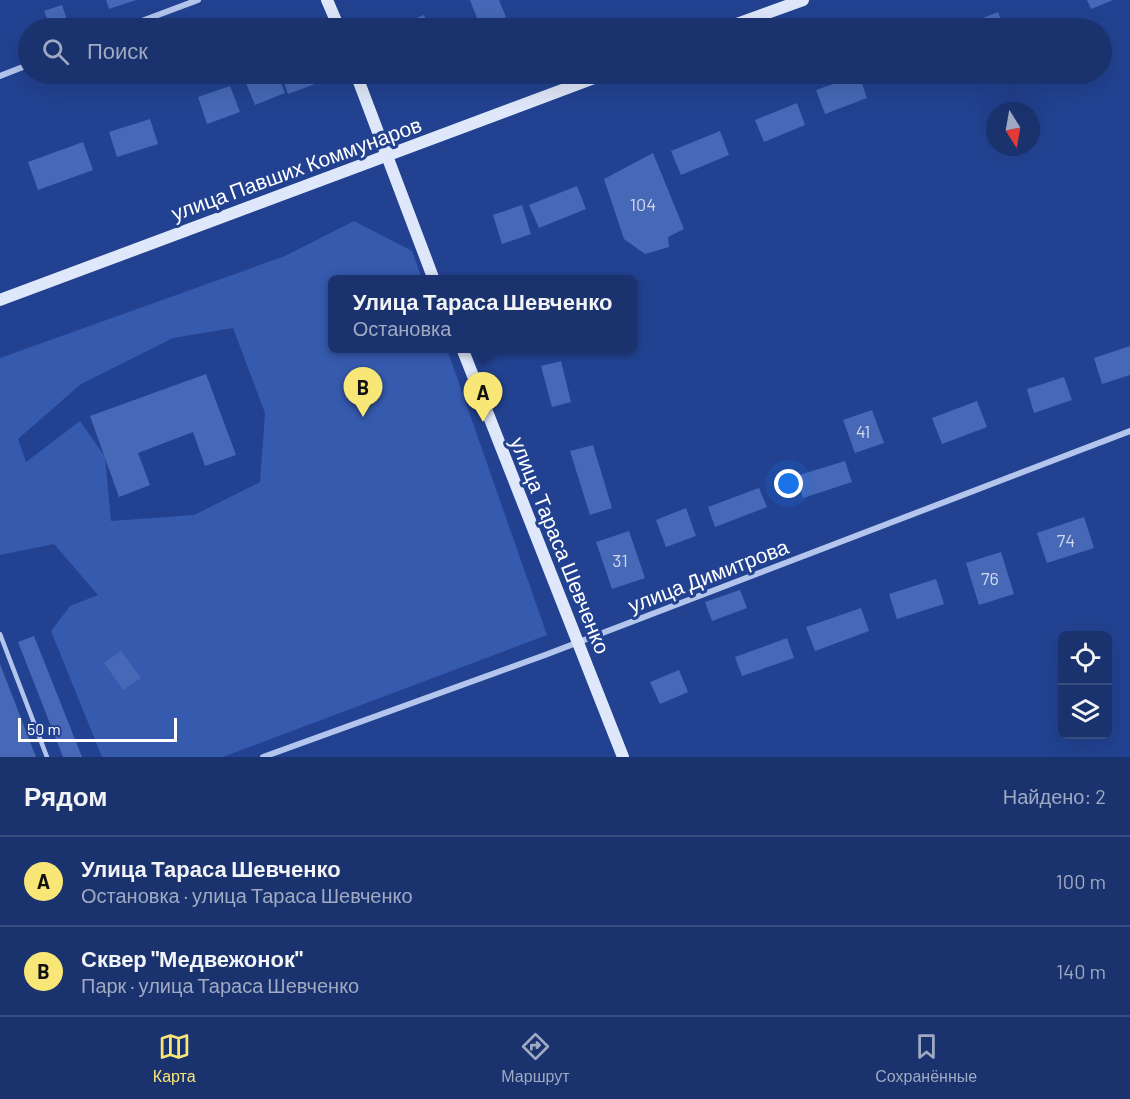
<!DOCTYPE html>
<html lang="ru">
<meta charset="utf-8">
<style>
:root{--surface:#1a326d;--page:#273e75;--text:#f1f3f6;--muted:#9faac2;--line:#384d80;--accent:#f8e676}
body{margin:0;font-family:Barlow,sans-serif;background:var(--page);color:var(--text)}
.controls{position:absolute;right:18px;bottom:18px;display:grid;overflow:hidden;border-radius:9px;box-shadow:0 6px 24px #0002}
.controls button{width:54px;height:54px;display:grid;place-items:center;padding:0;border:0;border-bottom:2px solid var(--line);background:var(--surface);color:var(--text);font:30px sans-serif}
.compass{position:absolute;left:986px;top:102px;width:54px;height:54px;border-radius:50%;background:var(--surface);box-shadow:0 6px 24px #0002;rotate:169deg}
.scale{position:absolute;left:18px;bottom:15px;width:159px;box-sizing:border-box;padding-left:6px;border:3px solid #fff;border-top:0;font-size:16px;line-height:21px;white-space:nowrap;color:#fff;-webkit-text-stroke:4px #224291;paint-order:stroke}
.you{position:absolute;left:789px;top:484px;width:21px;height:21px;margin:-15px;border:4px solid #fff;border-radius:50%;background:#1a73e8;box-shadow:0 0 0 9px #1a73e833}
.badge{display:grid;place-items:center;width:39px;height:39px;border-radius:50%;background:var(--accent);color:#111;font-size:20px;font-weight:700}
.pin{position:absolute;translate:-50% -50px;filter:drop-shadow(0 2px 3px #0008)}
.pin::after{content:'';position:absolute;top:32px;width:21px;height:18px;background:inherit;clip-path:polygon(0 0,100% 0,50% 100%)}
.popup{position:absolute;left:328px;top:275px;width:309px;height:78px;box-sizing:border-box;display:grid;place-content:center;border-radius:9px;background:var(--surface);filter:drop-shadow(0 2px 4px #0005);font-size:20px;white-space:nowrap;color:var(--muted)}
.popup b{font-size:22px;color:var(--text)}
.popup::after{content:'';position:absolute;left:50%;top:100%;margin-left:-12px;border:12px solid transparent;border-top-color:var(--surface)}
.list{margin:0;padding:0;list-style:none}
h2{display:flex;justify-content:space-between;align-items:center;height:78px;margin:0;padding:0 24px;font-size:26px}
h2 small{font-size:20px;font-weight:400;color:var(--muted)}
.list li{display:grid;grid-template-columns:39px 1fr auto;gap:18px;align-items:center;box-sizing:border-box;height:90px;padding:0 24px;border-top:2px solid var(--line)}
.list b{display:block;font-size:22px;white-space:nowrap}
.list p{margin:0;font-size:20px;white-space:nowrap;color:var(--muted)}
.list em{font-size:20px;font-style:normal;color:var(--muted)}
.icon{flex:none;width:33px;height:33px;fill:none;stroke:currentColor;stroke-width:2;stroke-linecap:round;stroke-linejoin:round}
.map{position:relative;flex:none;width:1130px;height:757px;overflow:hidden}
.search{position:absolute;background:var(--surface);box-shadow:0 6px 24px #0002;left:18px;right:18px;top:18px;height:66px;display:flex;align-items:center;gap:15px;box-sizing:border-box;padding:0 21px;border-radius:33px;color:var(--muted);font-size:22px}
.sheet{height:258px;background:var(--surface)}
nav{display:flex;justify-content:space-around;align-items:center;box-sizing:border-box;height:84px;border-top:2px solid var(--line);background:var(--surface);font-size:16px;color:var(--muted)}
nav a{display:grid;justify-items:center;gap:3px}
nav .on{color:var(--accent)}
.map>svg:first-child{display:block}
.green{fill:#365aae;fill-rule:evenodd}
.building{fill:#4668b6}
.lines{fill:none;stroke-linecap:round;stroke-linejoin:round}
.lane{stroke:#b3c5ec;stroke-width:4.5}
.street{stroke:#b3c5ec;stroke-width:6}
.secondary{stroke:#dfe7fa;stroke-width:12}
.labels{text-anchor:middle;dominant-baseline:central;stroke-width:6;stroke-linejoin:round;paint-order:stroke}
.number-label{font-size:18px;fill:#d1d9ed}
.street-label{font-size:21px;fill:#fff;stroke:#224291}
</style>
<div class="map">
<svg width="1130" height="757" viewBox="0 0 1130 757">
<rect width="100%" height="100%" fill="#224291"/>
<path class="green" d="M 354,221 L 412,251 L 422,279 L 333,280 L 333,348 L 447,349 L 547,635 L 223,757 L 102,757 L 51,631 L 70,606 L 98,595 L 54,544 L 0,555 L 0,358 L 285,256 ZM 233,328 L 265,413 L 260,482 L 194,515 L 111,521 L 105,457 L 80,421 L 26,462 L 18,439 L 81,384 L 173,338 Z"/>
<g class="building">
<polygon points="106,0 136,0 109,9"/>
<polygon points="470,0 499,0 506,17 480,26"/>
<polygon points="1087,0 1113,0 1091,9"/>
<polygon points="62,5 69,26 51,28 44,11"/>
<polygon points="998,12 1004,28 978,28 975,21"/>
<polygon points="424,15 430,28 399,28 398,25"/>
<polygon points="248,74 277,74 285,93 255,105 243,76"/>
<polygon points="281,74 312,74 315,84 288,94"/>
<polygon points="891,74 921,74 894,83"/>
<polygon points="859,75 867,98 825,114 816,90"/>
<polygon points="230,86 240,112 207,124 198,97"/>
<polygon points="797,103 805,125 764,142 755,120"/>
<polygon points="150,119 158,144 117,157 109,132"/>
<polygon points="720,131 729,155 681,175 671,151"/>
<polygon points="83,142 93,170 38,190 28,162"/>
<polygon points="653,153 684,229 668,237 669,247 645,254 624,239 604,179"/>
<polygon points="577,186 586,209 539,228 529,205"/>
<polygon points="522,205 531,234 502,244 493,215"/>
<polygon points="1130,346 1130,375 1102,384 1094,358"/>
<polygon points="561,361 571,402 552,407 541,366"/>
<polygon points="206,374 236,455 205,466 193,432 138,453 150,485 119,497 90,416"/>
<polygon points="1064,377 1072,400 1034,413 1027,389"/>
<polygon points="977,401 987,427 942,444 932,418"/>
<polygon points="872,410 884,443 855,453 843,420"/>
<polygon points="593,445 612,508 590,515 570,451"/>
<polygon points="845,461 852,482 803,498 796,476"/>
<polygon points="759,488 767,507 715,527 708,507"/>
<polygon points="686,508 696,536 666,547 656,520"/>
<polygon points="1084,517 1094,548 1047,563 1037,533"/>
<polygon points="629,531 645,578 612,589 596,542"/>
<polygon points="1001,552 1014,594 979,605 966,563"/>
<polygon points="936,579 944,604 897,619 889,594"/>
<polygon points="740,590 747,608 712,621 705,602"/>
<polygon points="861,608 869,631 815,651 806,627"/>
<polygon points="34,636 82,757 63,757 18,642"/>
<polygon points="787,638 794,658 742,676 735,657"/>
<polygon points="121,651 141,678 123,690 104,663"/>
<polygon points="0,664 36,757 0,757"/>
<polygon points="679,670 688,692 660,704 650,682"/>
</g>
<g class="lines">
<polyline class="lane" points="0,634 47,757"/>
<g class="street">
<polyline points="123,28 198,0"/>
<polyline points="0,76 28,65"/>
<polyline points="263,757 545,655 1130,431"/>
</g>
<g class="secondary">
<polyline points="327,0 339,28"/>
<polyline points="726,28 803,0"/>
<polyline points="356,74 434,280"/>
<polyline points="0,300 605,74"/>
<polyline points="462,348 623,757"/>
</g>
</g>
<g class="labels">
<g class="number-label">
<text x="643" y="204">104</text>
<text x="863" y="431">41</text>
<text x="1066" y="540">74</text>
<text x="620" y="560">31</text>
<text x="990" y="578">76</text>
</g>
<g class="street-label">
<text transform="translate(296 168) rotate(-20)">улица Павших Коммунаров</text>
<text transform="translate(561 545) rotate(68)">улица Тараса Шевченко</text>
<text transform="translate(708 575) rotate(-21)">улица Димитрова</text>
</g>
</g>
</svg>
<div class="controls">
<button><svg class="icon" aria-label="locate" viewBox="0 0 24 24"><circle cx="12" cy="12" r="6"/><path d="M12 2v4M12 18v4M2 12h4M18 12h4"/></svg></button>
<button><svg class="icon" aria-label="layers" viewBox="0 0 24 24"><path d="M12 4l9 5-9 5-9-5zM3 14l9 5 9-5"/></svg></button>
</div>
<svg class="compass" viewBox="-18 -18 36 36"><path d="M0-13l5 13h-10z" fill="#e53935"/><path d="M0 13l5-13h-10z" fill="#9faac2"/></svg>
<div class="scale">50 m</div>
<div class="you"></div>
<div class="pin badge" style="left:483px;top:422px">A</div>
<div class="popup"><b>Улица Тараса Шевченко</b>Остановка</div>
<div class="pin badge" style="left:363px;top:417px">B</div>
<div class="search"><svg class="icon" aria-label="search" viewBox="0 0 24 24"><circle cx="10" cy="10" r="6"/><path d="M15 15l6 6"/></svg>Поиск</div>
</div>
<section class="sheet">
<h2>Рядом<small>Найдено: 2</small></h2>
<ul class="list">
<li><span class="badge">A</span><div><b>Улица Тараса Шевченко</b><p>Остановка · улица Тараса Шевченко</p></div><em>100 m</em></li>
<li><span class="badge">B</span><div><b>Сквер &quot;Медвежонок&quot;</b><p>Парк · улица Тараса Шевченко</p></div><em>140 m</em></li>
</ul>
</section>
<nav>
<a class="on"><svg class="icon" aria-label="map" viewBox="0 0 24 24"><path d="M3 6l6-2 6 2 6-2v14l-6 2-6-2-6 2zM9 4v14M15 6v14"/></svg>Карта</a>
<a><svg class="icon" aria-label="directions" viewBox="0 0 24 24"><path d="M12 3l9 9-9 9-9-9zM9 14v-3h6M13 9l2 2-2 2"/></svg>Маршрут</a>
<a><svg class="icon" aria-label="saved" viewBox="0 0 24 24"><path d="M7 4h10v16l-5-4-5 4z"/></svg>Сохранённые</a>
</nav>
